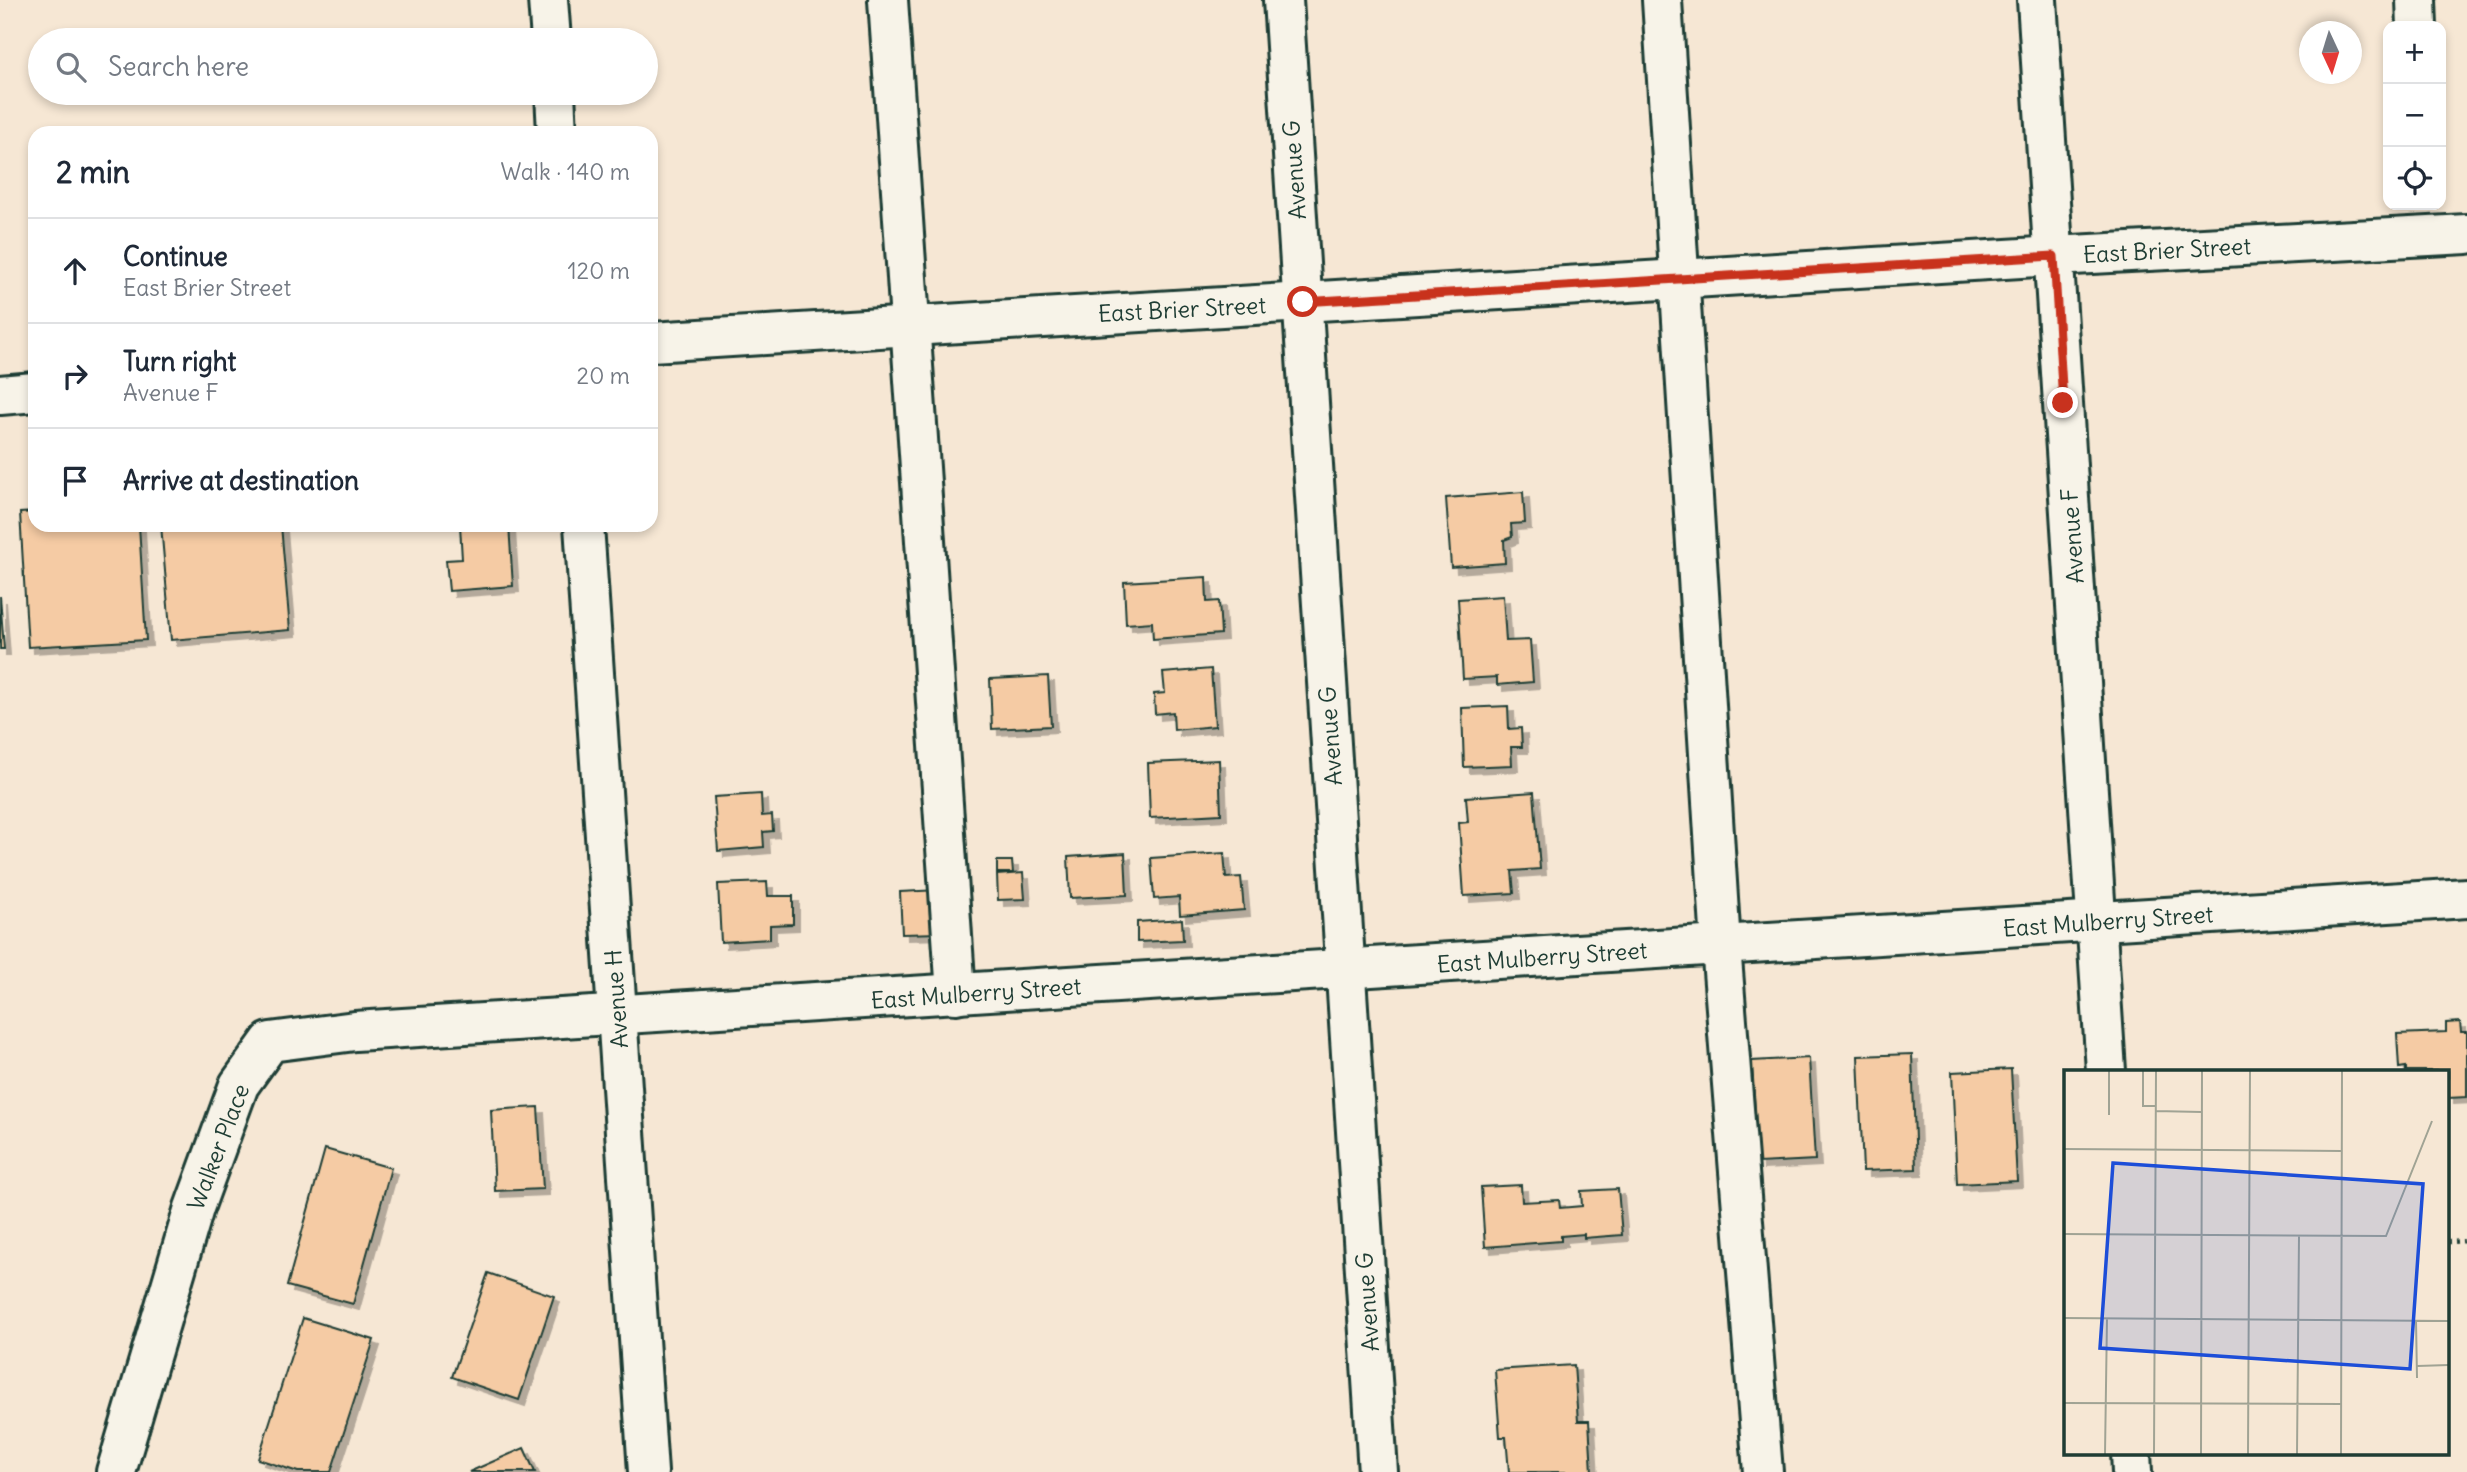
<!DOCTYPE html>
<meta charset="utf-8">
<style>
:root{--surface:#fff;--page:#f2f2f3;--text:#1f2937;--muted:#747a83;--line:#e0e1e3}
body{margin:0;font-family:Delius,sans-serif;background:var(--page);color:var(--text)}
.controls{position:absolute;right:21px;top:21px;display:grid;overflow:hidden;border-radius:14px;box-shadow:0 4px 10px #0003}
.controls button{width:63px;height:63px;display:grid;place-items:center;padding:0;border:0;border-bottom:2px solid var(--line);background:var(--surface);color:var(--text);font:35px sans-serif}
.compass{position:absolute;left:2299px;top:21px;width:63px;height:63px;border-radius:50%;background:var(--surface);box-shadow:0 4px 10px #0003;rotate:176deg}
.stop{position:absolute;width:21px;height:21px;margin:-16px;border:5px solid #c8321e;border-radius:50%;background:#fff}
.stop.end{background:#c8321e;border-color:#fff;box-shadow:0 2px 7px #0008}
.list{margin:0;padding:0;list-style:none}
h2{display:flex;justify-content:space-between;align-items:center;height:91px;margin:0;padding:0 28px;font-size:30px}
h2 small{font-size:23px;font-weight:400;color:var(--muted)}
.list li{display:grid;grid-template-columns:46px 1fr auto;gap:21px;align-items:center;box-sizing:border-box;height:105px;padding:0 28px;border-top:2px solid var(--line)}
.list b{display:block;font-size:26px;white-space:nowrap}
.list p{margin:0;font-size:23px;white-space:nowrap;color:var(--muted)}
.list em{font-size:23px;font-style:normal;color:var(--muted)}
.icon{flex:none;width:38px;height:38px;fill:none;stroke:currentColor;stroke-width:2;stroke-linecap:round;stroke-linejoin:round}
.map{position:relative;flex:none;width:2467px;height:1472px;overflow:hidden}
.search{position:absolute;background:var(--surface);box-shadow:0 4px 10px #0003;left:28px;top:28px;width:630px;height:77px;display:flex;align-items:center;gap:18px;box-sizing:border-box;padding:0 24px;border-radius:38px;color:var(--muted);font-size:26px}
.panel{position:absolute;background:var(--surface);box-shadow:0 4px 10px #0003;left:28px;top:126px;width:630px;height:406px;border-radius:21px}
.map>svg:first-child{display:block}
.building{fill:#f5cba4;stroke:#1f3d34;stroke-width:2;filter:url(#shadow)}
.lines{fill:none;stroke-linecap:round;stroke-linejoin:round}
.minor-casing{stroke:#1f3d34;stroke-width:44}
.path{stroke:#1f3d34;stroke-width:4.5;stroke-dasharray:2 5;stroke-linecap:butt}
.minor{stroke:#f7f3e8;stroke-width:38}
.route{stroke:#c8321e;stroke-width:9}
.labels{text-anchor:middle;dominant-baseline:central;stroke-width:5;stroke-linejoin:round;paint-order:stroke}
.street-label{font-size:23px;fill:#1f3d34;stroke:#f7f3e8}
.inset-road{fill:none;stroke:#a0a394;stroke-width:2}
.view{fill:#1d4ed8;fill-opacity:0.15;stroke:#1d4ed8;stroke-width:3.5}
.inset-edge{fill:none;stroke:#1f3d34;stroke-width:3.5}
</style>
<div class="map">
<svg width="2467" height="1472" viewBox="0 0 2467 1472">
<defs>
<filter id="shadow"><feDropShadow dx="6" dy="6" stdDeviation="0" flood-color="#0004"/></filter>
</defs>
<rect width="100%" height="100%" fill="#f6e7d4"/>
<filter id="ink" filterUnits="userSpaceOnUse"><feTurbulence type="fractalNoise" baseFrequency=".0143" numOctaves="2"/><feDisplacementMap in="SourceGraphic" scale="14" xChannelSelector="R" yChannelSelector="G"/><feConvolveMatrix kernelMatrix="1 2 1 2 8 2 1 2 1" color-interpolation-filters="sRGB"/></filter>
<g filter="url(#ink)">
<g class="building">
<polygon points="1523,492 1525,523 1511,524 1512,537 1504,540 1505,563 1451,567 1446,498"/>
<polygon points="35,512 35,525 139,525 146,640 28,647 20,513"/>
<polygon points="161,525 281,525 290,630 171,640"/>
<polygon points="460,525 509,525 513,586 449,591 446,560 462,559"/>
<polygon points="1206,577 1207,602 1219,601 1221,634 1153,639 1152,622 1126,624 1124,582"/>
<polygon points="0,596 4,649 0,649"/>
<polygon points="1503,596 1506,641 1530,640 1533,682 1497,685 1497,677 1463,679 1458,599"/>
<polygon points="1211,669 1215,726 1174,730 1173,712 1155,714 1154,694 1165,693 1163,673"/>
<polygon points="1048,676 1051,726 992,729 990,679"/>
<polygon points="1508,706 1509,729 1521,728 1522,747 1511,747 1512,765 1464,767 1462,708"/>
<polygon points="1219,760 1221,814 1150,818 1148,763"/>
<polygon points="1534,792 1540,869 1512,871 1514,893 1464,896 1459,823 1468,822 1466,797"/>
<polygon points="761,794 762,816 772,815 773,831 763,832 764,847 718,851 714,797"/>
<polygon points="1125,853 1127,895 1070,898 1068,857"/>
<polygon points="1224,853 1226,878 1241,877 1244,910 1180,915 1179,897 1154,899 1151,858"/>
<polygon points="997,861 1012,861 1013,873 997,873"/>
<polygon points="1023,873 1025,899 998,900 997,875"/>
<polygon points="767,882 768,896 793,896 793,924 770,925 770,939 721,942 718,884"/>
<polygon points="939,890 941,933 902,934 900,892"/>
<polygon points="1182,919 1183,940 1137,942 1137,922"/>
<polygon points="2460,1022 2461,1032 2467,1032 2467,1097 2448,1098 2448,1071 2406,1071 2406,1067 2399,1068 2397,1034 2446,1032 2446,1023"/>
<polygon points="1912,1054 1916,1169 1863,1171 1858,1056"/>
<polygon points="1809,1058 1815,1160 1758,1163 1752,1061"/>
<polygon points="2011,1069 2017,1181 1957,1184 1952,1072"/>
<polygon points="538,1107 543,1189 495,1191 491,1110"/>
<polygon points="325,1149 391,1168 353,1304 287,1286"/>
<polygon points="1521,1185 1522,1202 1559,1200 1560,1208 1582,1206 1581,1191 1618,1189 1622,1235 1584,1238 1584,1234 1561,1236 1561,1241 1485,1247 1481,1187"/>
<polygon points="488,1273 554,1296 519,1400 452,1377"/>
<polygon points="303,1318 374,1340 331,1472 298,1472 258,1459"/>
<polygon points="1574,1365 1578,1421 1589,1421 1592,1472 1509,1472 1506,1437 1500,1437 1495,1370"/>
<polygon points="524,1448 535,1472 469,1472"/>
</g>
<g class="lines">
<g class="minor-casing">
<g id="minor">
<polyline points="548,0 551,40"/>
<polyline points="888,0 956,994"/>
<polyline points="1283,0 1378,1472"/>
<polyline points="1662,0 1721,946 1763,1472"/>
<polyline points="2037,0 2106,1071"/>
<polyline points="2416,0 2417,26"/>
<polyline points="555,93 557,133"/>
<polyline points="651,342 2054,256 2467,234"/>
<polyline points="0,395 35,392"/>
<polyline points="584,525 648,1472"/>
<polyline points="2131,1453 2132,1472"/>
<polyline points="116,1472 194,1208 239,1085 270,1042 355,1031 2467,898"/>
</g>
</g>
<polyline class="path" points="2448,1242 2467,1241"/>
<use href="#minor" class="minor"/>
</g>
</g>
<g class="lines" filter="url(#ink)">
<polyline class="route" points="1303,302 2054,256 2063,403"/>
</g>
<g class="labels">
<g class="street-label">
<text transform="translate(1294 170) rotate(-94)">Avenue G</text>
<text transform="translate(2167 250) rotate(-3)">East Brier Street</text>
<text transform="translate(1182 309) rotate(-3)">East Brier Street</text>
<text transform="translate(2072 536) rotate(-94)">Avenue F</text>
<text transform="translate(1330 736) rotate(-94)">Avenue G</text>
<text transform="translate(2108 921) rotate(-4)">East Mulberry Street</text>
<text transform="translate(1542 957) rotate(-4)">East Mulberry Street</text>
<text transform="translate(976 993) rotate(-4)">East Mulberry Street</text>
<text transform="translate(616 999) rotate(-94)">Avenue H</text>
<text transform="translate(218 1147) rotate(-69)">Walker Place</text>
<text transform="translate(1367 1302) rotate(-94)">Avenue G</text>
</g>
</g>
<g transform="translate(2064 1070)">
<rect width="385" height="385" fill="#f6e7d4"/>
<path class="inset-road" d="M 79,1 L 79,36 L 92,36M 91,41 L 138,42M 45,45 L 45,1M 0,79 L 278,81M 0,164 L 322,166 L 368,51M 0,248 L 385,251M 352,250 L 353,308M 353,296 L 385,295M 0,333 L 277,334M 41,384 L 43,248M 90,384 L 92,1M 137,384 L 138,1M 184,384 L 186,1M 233,384 L 235,166M 277,384 L 278,1"/>
<path class="view" d="M 49,93 L 359,114 L 346,299 L 36,278 Z"/>
<rect width="385" height="385" class="inset-edge"/>
</g>
</svg>
<div class="controls">
<button>+</button>
<button>−</button>
<button><svg class="icon" aria-label="locate" viewBox="0 0 24 24"><circle cx="12" cy="12" r="6"/><path d="M12 2v4M12 18v4M2 12h4M18 12h4"/></svg></button>
</div>
<svg class="compass" viewBox="-18 -18 36 36"><path d="M0-13l5 13h-10z" fill="#e53935"/><path d="M0 13l5-13h-10z" fill="#747a83"/></svg>
<div class="stop" style="left:1303px;top:302px"></div>
<div class="stop end" style="left:2063px;top:403px"></div>
<div class="search"><svg class="icon" aria-label="search" viewBox="0 0 24 24"><circle cx="10" cy="10" r="6"/><path d="M15 15l6 6"/></svg>Search here</div>
<section class="panel">
<h2>2 min<small>Walk · 140 m</small></h2>
<ul class="list">
<li><svg class="icon" aria-label="ahead" viewBox="0 0 24 24"><path d="M12 20V5M6 11l6-6 6 6"/></svg><div><b>Continue</b><p>East Brier Street</p></div><em>120 m</em></li>
<li><svg class="icon" aria-label="right" viewBox="0 0 24 24"><path d="M7 20v-9h11M14 6l5 5-5 5"/></svg><div><b>Turn right</b><p>Avenue F</p></div><em>20 m</em></li>
<li><svg class="icon" aria-label="arrive" viewBox="0 0 24 24"><path d="M6 21V4h12l-3 4 3 4H6"/></svg><div><b>Arrive at destination</b></div></li>
</ul>
</section>
</div>
